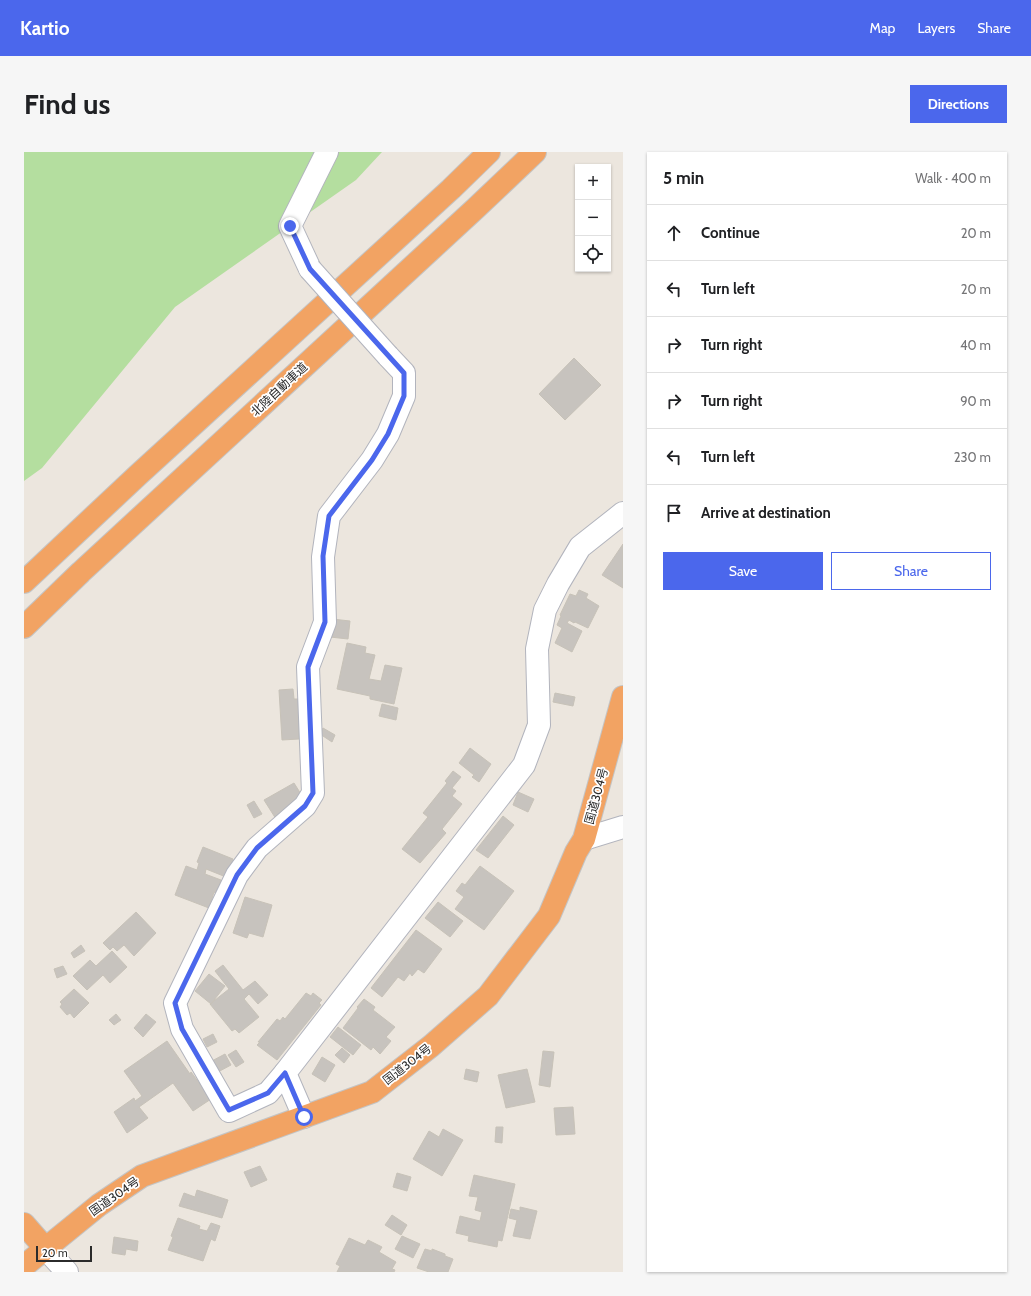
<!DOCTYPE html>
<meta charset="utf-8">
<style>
:root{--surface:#fff;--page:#f6f6f6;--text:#202124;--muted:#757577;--line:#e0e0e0;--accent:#4b67ec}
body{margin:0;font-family:Cabin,"Noto Sans JP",sans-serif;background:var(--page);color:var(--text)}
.controls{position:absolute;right:12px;top:12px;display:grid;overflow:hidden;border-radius:0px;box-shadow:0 1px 3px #0004}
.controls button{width:36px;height:36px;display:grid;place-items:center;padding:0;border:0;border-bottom:1px solid var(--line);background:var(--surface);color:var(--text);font:20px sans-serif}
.scale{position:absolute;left:12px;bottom:10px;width:56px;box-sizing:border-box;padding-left:4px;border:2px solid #2b2b2b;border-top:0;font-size:11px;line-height:14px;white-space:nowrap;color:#2b2b2b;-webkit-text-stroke:3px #fff;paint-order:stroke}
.stop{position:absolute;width:12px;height:12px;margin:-9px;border:3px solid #4b67ec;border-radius:50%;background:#fff}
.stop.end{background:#4b67ec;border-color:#fff;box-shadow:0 1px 4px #0008}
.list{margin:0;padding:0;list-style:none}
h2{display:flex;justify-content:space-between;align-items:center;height:52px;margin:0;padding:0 16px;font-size:17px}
h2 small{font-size:13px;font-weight:400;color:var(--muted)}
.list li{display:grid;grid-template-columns:26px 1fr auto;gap:12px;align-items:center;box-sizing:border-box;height:56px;padding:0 16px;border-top:1px solid var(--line)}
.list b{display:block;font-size:15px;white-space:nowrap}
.list em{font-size:13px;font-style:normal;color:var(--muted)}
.actions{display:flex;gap:8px;padding:12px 16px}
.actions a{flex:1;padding:9px 0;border:1px solid var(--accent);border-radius:0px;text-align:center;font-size:14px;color:var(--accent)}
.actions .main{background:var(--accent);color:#fff}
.icon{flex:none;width:22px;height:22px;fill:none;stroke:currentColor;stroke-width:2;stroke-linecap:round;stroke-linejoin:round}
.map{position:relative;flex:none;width:599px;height:1120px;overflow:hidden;border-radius:0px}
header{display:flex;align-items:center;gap:24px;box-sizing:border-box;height:56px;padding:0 20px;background:var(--accent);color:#fff}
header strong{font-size:19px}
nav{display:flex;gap:22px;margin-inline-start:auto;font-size:14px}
.intro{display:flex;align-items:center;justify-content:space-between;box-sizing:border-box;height:96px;padding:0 24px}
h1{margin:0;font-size:28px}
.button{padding:10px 18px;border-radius:0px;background:var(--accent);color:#fff;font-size:14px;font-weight:700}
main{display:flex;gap:24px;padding:0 24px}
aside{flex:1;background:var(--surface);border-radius:0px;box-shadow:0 1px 3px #0004}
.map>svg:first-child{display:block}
.green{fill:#b4de9f}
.building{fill:#c7c3be;stroke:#c7c2b8}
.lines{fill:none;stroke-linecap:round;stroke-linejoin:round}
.street-casing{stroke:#b2b4bd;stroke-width:24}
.secondary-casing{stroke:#b2b4bd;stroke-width:24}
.highway-casing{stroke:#c4c4c4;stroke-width:24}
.street{stroke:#fff;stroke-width:22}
.secondary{stroke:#fff;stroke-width:22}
.highway{stroke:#f2a363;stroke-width:22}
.street-bridge-casing{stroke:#b2b4bd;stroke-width:24;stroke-linecap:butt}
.street-bridge{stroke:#fff;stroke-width:22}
.route{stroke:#4b67ec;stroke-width:5}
.labels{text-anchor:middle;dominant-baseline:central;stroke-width:3.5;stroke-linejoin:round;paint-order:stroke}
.street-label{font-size:12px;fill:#2b2b2b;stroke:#fff}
</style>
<header>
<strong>Kartio</strong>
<nav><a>Map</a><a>Layers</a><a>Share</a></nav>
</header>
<div class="intro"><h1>Find us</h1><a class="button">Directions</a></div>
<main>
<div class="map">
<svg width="599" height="1120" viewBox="0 0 599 1120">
<rect width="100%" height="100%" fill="#ece6de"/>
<polygon class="green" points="0,0 358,0 332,28 151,155 18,316 0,329"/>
<g class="building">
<polygon points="550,206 577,233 541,268 515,242"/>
<polygon points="599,392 599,436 578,423"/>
<polygon points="555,438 564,442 562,446 575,454 564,476 551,470 550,471 545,468 543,471 558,479 548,500 531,491 538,476 533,473 537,464 536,463 546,442 552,444"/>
<polygon points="308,467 326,469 324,487 306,485"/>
<polygon points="323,491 342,495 341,501 351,503 345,527 357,529 361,513 378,516 370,552 346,547 346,544 313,537"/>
<polygon points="269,537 270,547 278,547 280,577 275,577 275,587 258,588 255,538"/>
<polygon points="531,541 551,545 549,554 529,550"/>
<polygon points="358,552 374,556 372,568 355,564"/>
<polygon points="299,576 311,583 308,590 296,582"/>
<polygon points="446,596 467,612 455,630 448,625 450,623 435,611"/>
<polygon points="429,619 437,625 428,636 432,639 428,644 438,652 418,677 422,681 396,711 378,697 404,665 399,661 423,631 421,629"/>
<polygon points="270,631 280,647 252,667 240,648"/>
<polygon points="494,640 510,647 504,660 489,653"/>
<polygon points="230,649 238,662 230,666 223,653"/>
<polygon points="479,664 490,673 464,706 452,698"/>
<polygon points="179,695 209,707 202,725 182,717 181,722 197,728 192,741 190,740 185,756 151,743 162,714 173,718 175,711 173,710"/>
<polygon points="456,714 490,739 460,778 431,757 440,745 432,739 438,731 441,733"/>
<polygon points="221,745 248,753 239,785 225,781 223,786 209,781"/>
<polygon points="414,750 439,769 426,785 401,766"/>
<polygon points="112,760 132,781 110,804 100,793 93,799 89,795 86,798 79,791"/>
<polygon points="392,778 418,797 400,821 394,817 388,824 386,821 380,829 374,825 358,845 347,836"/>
<polygon points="57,793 61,799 50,806 47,801"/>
<polygon points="88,799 103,815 86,831 79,823 63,838 49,824 66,808 72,814"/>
<polygon points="199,813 219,838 231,829 244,843 234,852 225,842 220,847 235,865 215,881 211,877 208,879 186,852 205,837 191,819"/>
<polygon points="39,814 43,822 33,826 30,817"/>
<polygon points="185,822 201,834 187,852 171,839"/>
<polygon points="50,837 65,851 50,866 46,861 43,863 36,855 38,852 36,850"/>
<polygon points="282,841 287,844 289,841 298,848 295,851 297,853 253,908 233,893 236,890 234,890 253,867 256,869 259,865 261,867"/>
<polygon points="340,847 351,855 349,858 371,875 362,885 367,889 356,902 349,895 347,898 319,876 334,856 333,855"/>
<polygon points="92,862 97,868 90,873 85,868"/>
<polygon points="122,862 132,870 119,885 110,876"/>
<polygon points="314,875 337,893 329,903 306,885"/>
<polygon points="189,882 193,890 183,895 179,887"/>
<polygon points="143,889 166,922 167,920 187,947 169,959 149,931 115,955 124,966 103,981 90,960 110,946 111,949 118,944 100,919"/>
<polygon points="318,896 326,903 320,911 311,903"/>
<polygon points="212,898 220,910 212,915 204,903"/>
<polygon points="519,899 530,900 526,935 515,933"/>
<polygon points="201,902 207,913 192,921 186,910"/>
<polygon points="298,905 311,913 301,930 288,922"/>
<polygon points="442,917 455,920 453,930 440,927"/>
<polygon points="503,917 511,950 482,956 474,923"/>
<polygon points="549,955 551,982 532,983 530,956"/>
<polygon points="472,975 479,975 478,991 471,990"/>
<polygon points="419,977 439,988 418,1024 389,1007 405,979 415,985"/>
<polygon points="236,1014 243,1028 227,1035 220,1020"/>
<polygon points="373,1021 387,1025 383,1039 369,1035"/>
<polygon points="450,1023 491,1032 478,1089 474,1088 473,1095 444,1089 445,1084 432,1081 436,1064 456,1069 458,1060 451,1058 454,1045 445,1044"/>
<polygon points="173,1038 204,1048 198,1066 155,1054 160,1041 171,1045"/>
<polygon points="496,1055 513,1059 506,1087 489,1084 493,1068 485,1066 487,1057 496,1059"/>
<polygon points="368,1063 383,1073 377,1083 361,1073"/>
<polygon points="154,1066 176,1074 175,1077 183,1079 187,1071 196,1074 191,1089 187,1087 179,1109 144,1098 149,1085 147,1084"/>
<polygon points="378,1084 396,1092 389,1106 371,1097"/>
<polygon points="90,1085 114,1089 113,1099 102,1097 101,1103 88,1101"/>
<polygon points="325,1086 341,1093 344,1088 358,1095 355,1100 372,1110 368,1117 371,1118 370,1120 313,1120 316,1114 312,1112"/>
<polygon points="401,1097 408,1099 408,1097 421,1102 421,1104 429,1107 424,1120 405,1120 393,1116"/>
</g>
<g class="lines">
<g class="street-casing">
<g id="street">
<polyline points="286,117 266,74 303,0"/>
<polyline points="560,687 599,675"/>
<polyline points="261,921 244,941 205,959 158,877 151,851 213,723 233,696 281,654 289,641 284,515 301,470 299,405 305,364 348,308 364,282 380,244 380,221 364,204"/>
<polyline points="280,965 261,921 500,613 515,573 513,497 521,458 534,432 556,395 599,361"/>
</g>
</g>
<g class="secondary-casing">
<polyline id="secondary" points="21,1096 43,1120"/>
</g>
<g class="highway-casing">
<g id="highway">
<polyline points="0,430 114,323 427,37 465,0"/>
<polyline points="0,475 57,420 452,56 511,0"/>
<polyline points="0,1072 21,1096"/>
<polyline points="0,1114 75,1053 118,1024 348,940 407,894 464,844 525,764 552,700 560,687 599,545"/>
</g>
</g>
<use href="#street" class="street"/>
<use href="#secondary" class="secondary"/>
<use href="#highway" class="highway"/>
<g class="street-bridge-casing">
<polyline id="street-bridge" points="286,117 364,204"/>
</g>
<use href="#street-bridge" class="street-bridge"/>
</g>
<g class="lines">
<polyline class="route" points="266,74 286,117 380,221 380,244 364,282 348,308 305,364 299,404 301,470 284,515 289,641 281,654 233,696 213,723 151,851 158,877 205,958 244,941 261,921 280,965"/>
</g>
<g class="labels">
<g class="street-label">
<text transform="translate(255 237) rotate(-43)">北陸自動車道</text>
<text transform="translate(572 644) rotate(-75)">国道304号</text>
<text transform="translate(383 912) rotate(-38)">国道304号</text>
<text transform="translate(90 1044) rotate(-35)">国道304号</text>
</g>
</g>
</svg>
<div class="controls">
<button>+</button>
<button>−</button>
<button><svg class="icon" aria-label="locate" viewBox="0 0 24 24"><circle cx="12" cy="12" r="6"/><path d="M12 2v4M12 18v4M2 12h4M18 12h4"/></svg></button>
</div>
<div class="scale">20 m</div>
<div class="stop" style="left:280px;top:965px"></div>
<div class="stop end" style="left:266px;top:74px"></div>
</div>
<aside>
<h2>5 min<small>Walk · 400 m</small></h2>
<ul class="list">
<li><svg class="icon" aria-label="ahead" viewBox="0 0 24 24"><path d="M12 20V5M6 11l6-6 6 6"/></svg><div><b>Continue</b></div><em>20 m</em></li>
<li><svg class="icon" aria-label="left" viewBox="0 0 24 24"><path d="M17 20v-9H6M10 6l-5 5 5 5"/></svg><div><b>Turn left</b></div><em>20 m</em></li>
<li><svg class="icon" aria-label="right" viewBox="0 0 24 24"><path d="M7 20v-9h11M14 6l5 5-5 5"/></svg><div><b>Turn right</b></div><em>40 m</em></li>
<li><svg class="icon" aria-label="right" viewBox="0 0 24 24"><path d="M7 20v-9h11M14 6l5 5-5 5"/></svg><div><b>Turn right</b></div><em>90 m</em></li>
<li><svg class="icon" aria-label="left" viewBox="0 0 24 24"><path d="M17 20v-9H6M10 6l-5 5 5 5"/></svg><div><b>Turn left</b></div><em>230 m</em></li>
<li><svg class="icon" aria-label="arrive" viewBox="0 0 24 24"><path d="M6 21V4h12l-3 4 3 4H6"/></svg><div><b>Arrive at destination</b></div></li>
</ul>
<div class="actions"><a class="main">Save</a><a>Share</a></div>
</aside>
</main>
